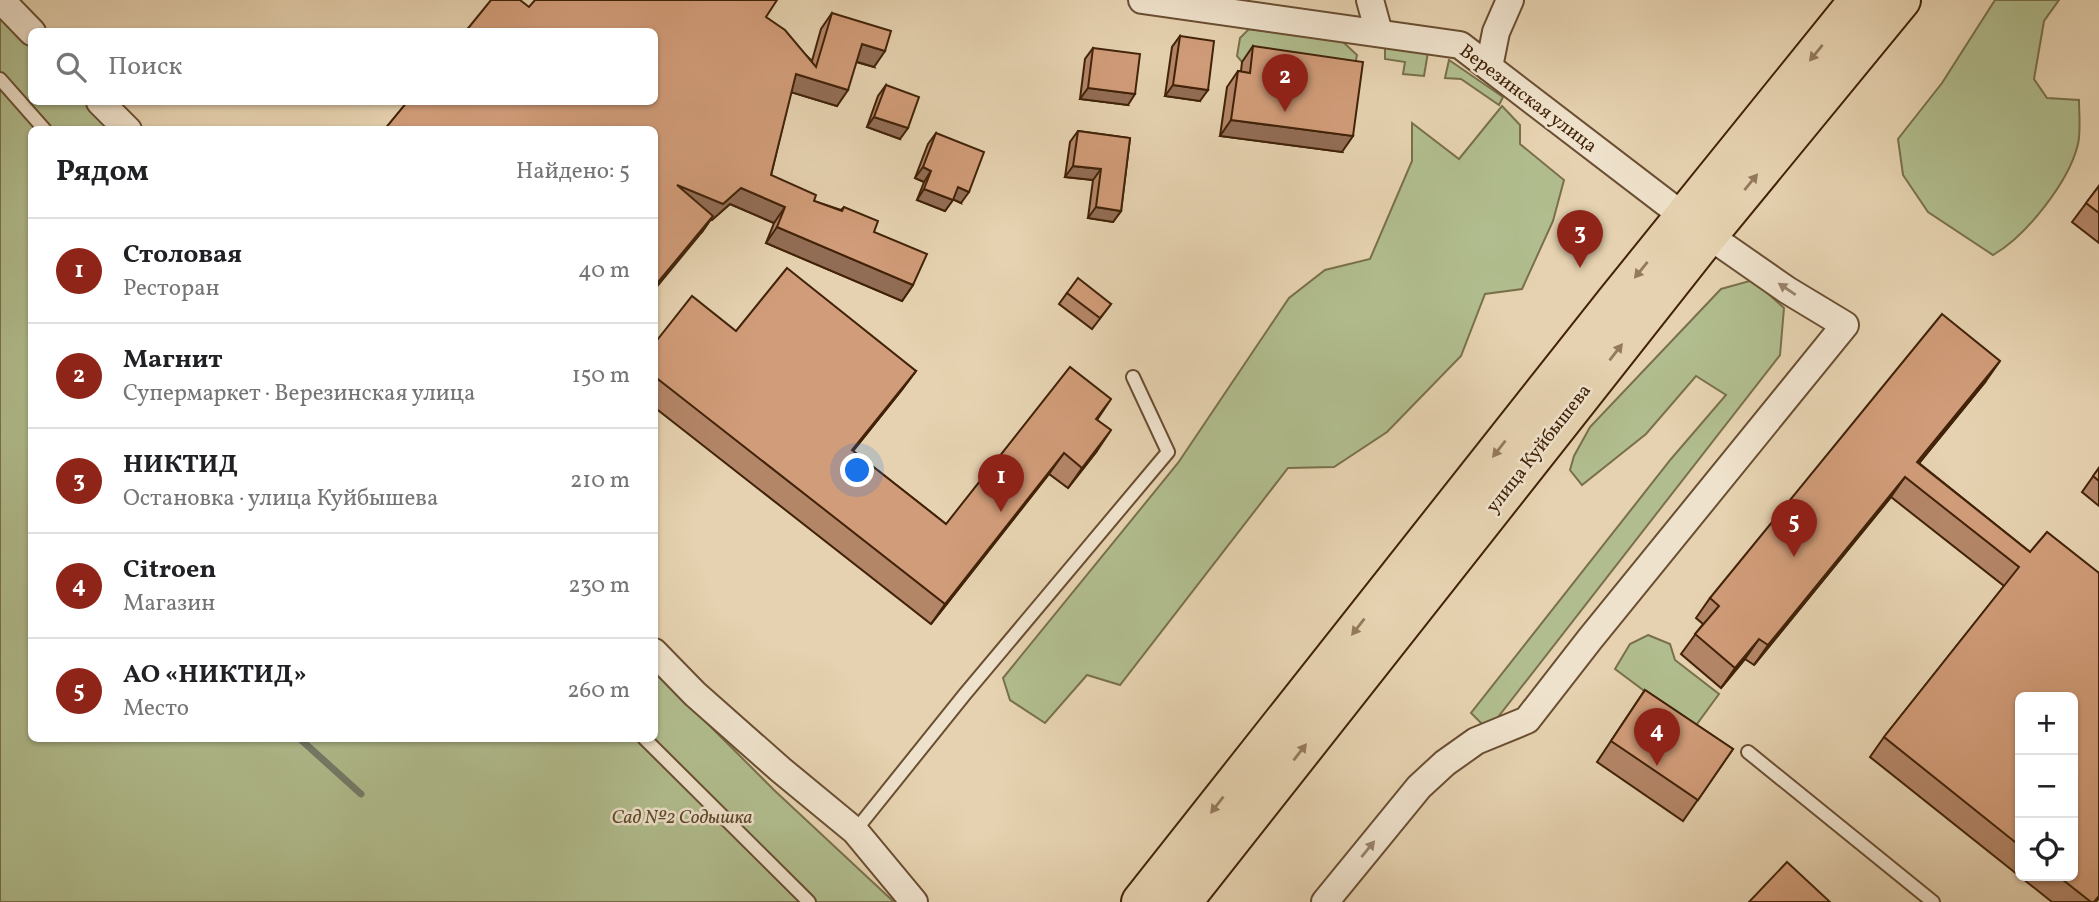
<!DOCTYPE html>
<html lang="ru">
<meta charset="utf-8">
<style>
:root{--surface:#fff;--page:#f6f6f6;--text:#202124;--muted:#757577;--line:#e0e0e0;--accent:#8f2418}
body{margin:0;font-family:Vollkorn,serif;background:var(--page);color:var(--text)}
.controls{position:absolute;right:21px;bottom:21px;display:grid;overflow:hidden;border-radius:10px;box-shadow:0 2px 5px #0004}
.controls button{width:63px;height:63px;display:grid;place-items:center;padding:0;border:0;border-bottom:2px solid var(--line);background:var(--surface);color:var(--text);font:35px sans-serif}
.you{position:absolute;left:858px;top:471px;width:24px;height:24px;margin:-18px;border:5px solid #fff;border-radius:50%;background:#1a73e8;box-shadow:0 0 0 10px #1a73e833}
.badge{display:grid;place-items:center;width:46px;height:46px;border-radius:50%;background:var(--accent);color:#fff;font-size:23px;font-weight:700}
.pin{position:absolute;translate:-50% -58px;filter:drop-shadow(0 2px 4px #0008)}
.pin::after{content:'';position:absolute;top:37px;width:24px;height:21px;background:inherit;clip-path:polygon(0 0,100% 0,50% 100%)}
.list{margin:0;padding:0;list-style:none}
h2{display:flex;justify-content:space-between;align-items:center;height:91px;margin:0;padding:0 28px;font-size:30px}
h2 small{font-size:23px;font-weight:400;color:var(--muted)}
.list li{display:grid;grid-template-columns:46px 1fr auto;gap:21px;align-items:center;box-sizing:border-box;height:105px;padding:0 28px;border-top:2px solid var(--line)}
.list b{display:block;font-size:26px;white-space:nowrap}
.list p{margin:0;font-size:23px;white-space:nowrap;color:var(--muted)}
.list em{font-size:23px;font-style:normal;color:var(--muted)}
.icon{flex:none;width:38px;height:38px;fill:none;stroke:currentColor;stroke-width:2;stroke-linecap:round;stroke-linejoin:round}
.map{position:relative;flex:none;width:2099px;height:902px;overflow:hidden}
.search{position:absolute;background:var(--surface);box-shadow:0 2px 5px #0004;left:28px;top:28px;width:630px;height:77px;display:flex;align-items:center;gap:18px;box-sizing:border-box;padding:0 24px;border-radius:10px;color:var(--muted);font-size:26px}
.panel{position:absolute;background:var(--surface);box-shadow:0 2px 5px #0004;left:28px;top:126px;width:630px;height:616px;border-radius:10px}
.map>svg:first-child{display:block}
.green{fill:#b1bd8e;stroke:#79704b;stroke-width:2}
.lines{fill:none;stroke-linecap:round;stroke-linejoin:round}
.stream{stroke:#747c6a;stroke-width:7}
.lane-casing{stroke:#6a4e32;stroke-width:16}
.street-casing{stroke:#6a4e32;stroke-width:30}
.highway-casing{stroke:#412208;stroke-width:42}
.lane{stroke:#efe2cc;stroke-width:12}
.street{stroke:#efe2cc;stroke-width:26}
.highway{stroke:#e6d2b0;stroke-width:38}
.wall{fill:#b48668;stroke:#412208;stroke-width:2;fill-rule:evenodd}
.shaded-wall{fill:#926d55;stroke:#412208;stroke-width:2}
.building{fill:#d19c79;stroke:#412208;stroke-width:2}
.oneway{fill:#947a5c}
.oneway2{fill:#98826a}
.labels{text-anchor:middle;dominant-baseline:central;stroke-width:5;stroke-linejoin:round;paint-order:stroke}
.street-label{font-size:19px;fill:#412208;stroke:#efe2cc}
.park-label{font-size:19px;font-style:italic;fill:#5d492a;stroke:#efe2cc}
</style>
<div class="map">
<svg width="2099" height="902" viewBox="0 0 2099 902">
<rect width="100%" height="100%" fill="#e6d2b0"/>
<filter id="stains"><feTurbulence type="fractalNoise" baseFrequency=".00286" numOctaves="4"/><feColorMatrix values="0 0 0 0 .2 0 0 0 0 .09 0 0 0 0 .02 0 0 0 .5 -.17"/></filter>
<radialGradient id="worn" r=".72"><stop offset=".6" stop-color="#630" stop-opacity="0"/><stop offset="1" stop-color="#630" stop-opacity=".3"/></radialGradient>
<g class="green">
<path d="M 1995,0 L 2059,0 L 2044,21 L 2034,79 L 2047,98 L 2079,100 C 2079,114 2081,131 2078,144 C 2069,182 2026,236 1993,255 L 1928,212 L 1903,175 L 1898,139 L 1942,83 Z"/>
<polygon points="0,13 31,45 32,102 87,102 114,129 32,130 32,738 654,738 655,671 774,790 894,902 0,902"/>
<polygon points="1249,29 1342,41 1357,55 1352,78 1242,62 1237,56 1240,38"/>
<polygon points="1385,46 1428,52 1424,76 1403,74 1405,62 1385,59"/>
<polygon points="1449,60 1503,97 1499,105 1461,79 1445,78"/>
<polygon points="1502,106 1520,125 1520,144 1564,180 1553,221 1522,289 1485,294 1461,356 1387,432 1334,467 1288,468 1120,685 1087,675 1045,723 1010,700 1003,678 1178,463 1289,298 1325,270 1370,259 1412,161 1412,123 1459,159"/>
<polygon points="1753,280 1784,308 1780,355 1488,730 1471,713 1671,459 1726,395 1696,376 1646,434 1582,485 1570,470 1574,456 1590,427 1721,289"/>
<polygon points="1648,635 1670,644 1675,660 1719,694 1694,728 1615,669 1630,644"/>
</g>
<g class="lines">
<polyline class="stream" points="299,738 361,794"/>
<g class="lane-casing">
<g id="lane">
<polyline points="0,79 45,130"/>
<polyline points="644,738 809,902"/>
<polyline points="1748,752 1933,902"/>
<polyline points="855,831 965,694 1168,452 1133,377"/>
</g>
</g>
<g class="street-casing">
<g id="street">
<polyline points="1,0 32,32"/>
<polyline points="1142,0 1460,45 1708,235 1787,290 1845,325 1590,639 1527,720 1476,741 1445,763 1419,787 1325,902"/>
<polyline points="1370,0 1379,33"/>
<polyline points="1489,67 1496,32 1510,0"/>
<polyline points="100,102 128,130"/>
<polyline points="654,652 695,694 781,770 855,831 914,902"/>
</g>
</g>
<g class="highway-casing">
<g id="highway">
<polyline points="1141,902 1616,301 1859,0"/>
<polyline points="1182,902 1708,235 1901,0"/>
</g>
</g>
<use href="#lane" class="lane"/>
<use href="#street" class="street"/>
<use href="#highway" class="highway"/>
</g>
<g class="wall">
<polygon points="529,7 766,17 812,61 821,29 832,13 874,67 856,62 837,106 791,92 771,175 814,201 841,210 844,207 874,232 913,285 902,301 766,243 774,223 730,204 712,220 711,219 702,232"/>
<polygon points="1180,36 1200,101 1165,96 1172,47"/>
<polygon points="1253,46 1342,152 1220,136 1227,87 1238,71 1241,71 1242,62"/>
<polygon points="1093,48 1128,105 1080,99 1085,59"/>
<polygon points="886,85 900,139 867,127 878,96"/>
<polygon points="1078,131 1130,138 1121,211 1113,222 1088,218 1093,180 1065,177 1070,142"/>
<polygon points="936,133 961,203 953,199 945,211 917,200 924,182 915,178 928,144"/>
<polygon points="2099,186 2099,243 2072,222"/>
<polygon points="1067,293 1111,304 1092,329 1059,304"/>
<polygon points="736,331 916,371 901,391 853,451 946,524 1111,399 1097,420 1097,451 1068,488 1049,474 931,624 654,407 654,344"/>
<path d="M 1986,381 L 1919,463 L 2030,552 L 2099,573 L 2099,898 L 2096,902 L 2052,902 L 1870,757 L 1884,737 L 2004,586 L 1891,497 L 1754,665 L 1745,659 L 1721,688 L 1681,654 L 1703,624 L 1696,618 L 1710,598 ZM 2020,697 L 2073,876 L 2020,876 Z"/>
<polygon points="2099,468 2099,506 2082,492"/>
<polygon points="1645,690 1733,749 1683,821 1597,762"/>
</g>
<g class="shaded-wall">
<polygon points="862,44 885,51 874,67 851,60"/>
<polygon points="796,74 848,90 837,106 784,90"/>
<polygon points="1173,85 1208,90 1200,101 1165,96"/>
<polygon points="1088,88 1135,94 1128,105 1080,99"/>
<polygon points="874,117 908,128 900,139 867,127"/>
<polygon points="1231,120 1353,136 1342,152 1220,136"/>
<polygon points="1073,166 1101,169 1093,180 1065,177"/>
<polygon points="923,167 931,171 924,182 915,178"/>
<polygon points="677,185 741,188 785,207 774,223 730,204 712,220 711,219 702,232 654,290"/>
<polygon points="958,187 969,192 961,203 950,198"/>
<polygon points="924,189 953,200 945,211 917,200"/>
<polygon points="1096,207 1121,211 1113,222 1088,218"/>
<polygon points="777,227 913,285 902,301 766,243"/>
<polygon points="2000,361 1986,381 1907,478 1917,462"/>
<polygon points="916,371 901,391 838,470 852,450"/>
<polygon points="1111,430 1097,451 1068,488 1082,468"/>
<polygon points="1064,453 1049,474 931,624 945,604"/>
<polygon points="1905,477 1891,497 1754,665 1768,645"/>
<polygon points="1759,639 1745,659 1721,688 1735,668"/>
</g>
<g class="building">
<polygon points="491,0 520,0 529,7 535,0 777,0 766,17 785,30 816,67 832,13 891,31 885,51 862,44 848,90 796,74 771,175 816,195 814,201 842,211 844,207 878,221 874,232 927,254 913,285 777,227 785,207 741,188 723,204 677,185 713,216 654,287 654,130 384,130 407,102 654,102 654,32 465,32"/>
<polygon points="1180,36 1214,41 1208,90 1173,85"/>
<polygon points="1253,46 1363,62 1353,136 1231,120 1238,71 1250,73"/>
<polygon points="1093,48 1140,54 1135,94 1088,88"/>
<polygon points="886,85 919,97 908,128 874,117"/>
<polygon points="1078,131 1130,138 1121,211 1096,207 1101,169 1073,166"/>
<polygon points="936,133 984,152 969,192 958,187 953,200 924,189 931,171 923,167"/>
<polygon points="2099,186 2099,213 2086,203"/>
<polygon points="787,268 916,371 852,450 946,524 1070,367 1111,399 1096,419 1111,430 1082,468 1064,453 945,604 654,376 654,344 692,296 736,331"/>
<polygon points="1078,278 1111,304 1100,318 1067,293"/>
<polygon points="1942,314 2000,361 1917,462 2030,552 2047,532 2099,573 2099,896 2094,902 2091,902 2058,876 2073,876 2073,697 2020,697 2020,846 1884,737 2019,567 1905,477 1768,645 1759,639 1735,668 1695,634 1719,606 1710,598"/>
<polygon points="2099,468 2099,481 2093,476"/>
<polygon points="1645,690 1733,749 1698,800 1611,741"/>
<polygon points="1787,862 1830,902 1749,902"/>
</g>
<defs><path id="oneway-solid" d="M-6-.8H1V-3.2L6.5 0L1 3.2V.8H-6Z" transform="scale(1.75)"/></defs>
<g class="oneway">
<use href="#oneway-solid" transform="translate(1816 53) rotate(129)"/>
<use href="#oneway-solid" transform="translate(1751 182) rotate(-51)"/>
<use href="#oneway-solid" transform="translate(1641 270) rotate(129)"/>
<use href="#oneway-solid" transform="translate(1616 352) rotate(-52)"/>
<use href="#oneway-solid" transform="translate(1499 449) rotate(128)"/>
<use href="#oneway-solid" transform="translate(1358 627) rotate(128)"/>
<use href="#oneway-solid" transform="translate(1300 752) rotate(-52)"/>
<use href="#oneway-solid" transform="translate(1217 805) rotate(128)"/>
</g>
<g class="oneway2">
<use href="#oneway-solid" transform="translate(1787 289) rotate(-146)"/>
<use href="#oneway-solid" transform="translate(1368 849) rotate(-51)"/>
</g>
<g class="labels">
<g class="street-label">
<text transform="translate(1528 99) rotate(37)">Верезинская улица</text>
<text transform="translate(1539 449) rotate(-52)">улица Куйбышева</text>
</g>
<g class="park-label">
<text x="682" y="818">Сад №2 Содышка</text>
</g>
</g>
<rect width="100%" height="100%" filter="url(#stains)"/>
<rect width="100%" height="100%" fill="url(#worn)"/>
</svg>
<div class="controls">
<button>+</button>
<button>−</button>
<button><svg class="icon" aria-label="locate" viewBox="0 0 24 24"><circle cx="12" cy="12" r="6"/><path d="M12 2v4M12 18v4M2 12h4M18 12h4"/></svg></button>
</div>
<div class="you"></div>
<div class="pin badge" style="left:1001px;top:512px">1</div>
<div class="pin badge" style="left:1285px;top:112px">2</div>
<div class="pin badge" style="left:1580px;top:268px">3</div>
<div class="pin badge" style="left:1657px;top:766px">4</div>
<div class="pin badge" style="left:1794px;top:557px">5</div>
<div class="search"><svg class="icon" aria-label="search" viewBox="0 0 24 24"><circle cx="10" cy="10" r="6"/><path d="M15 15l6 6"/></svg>Поиск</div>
<section class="panel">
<h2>Рядом<small>Найдено: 5</small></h2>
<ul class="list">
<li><span class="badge">1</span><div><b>Столовая</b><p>Ресторан</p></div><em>40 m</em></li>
<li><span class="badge">2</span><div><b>Магнит</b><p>Супермаркет · Верезинская улица</p></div><em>150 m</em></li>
<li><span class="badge">3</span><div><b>НИКТИД</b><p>Остановка · улица Куйбышева</p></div><em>210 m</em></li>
<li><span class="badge">4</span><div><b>Citroen</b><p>Магазин</p></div><em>230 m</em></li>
<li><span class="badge">5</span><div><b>АО «НИКТИД»</b><p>Место</p></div><em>260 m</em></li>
</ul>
</section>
</div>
